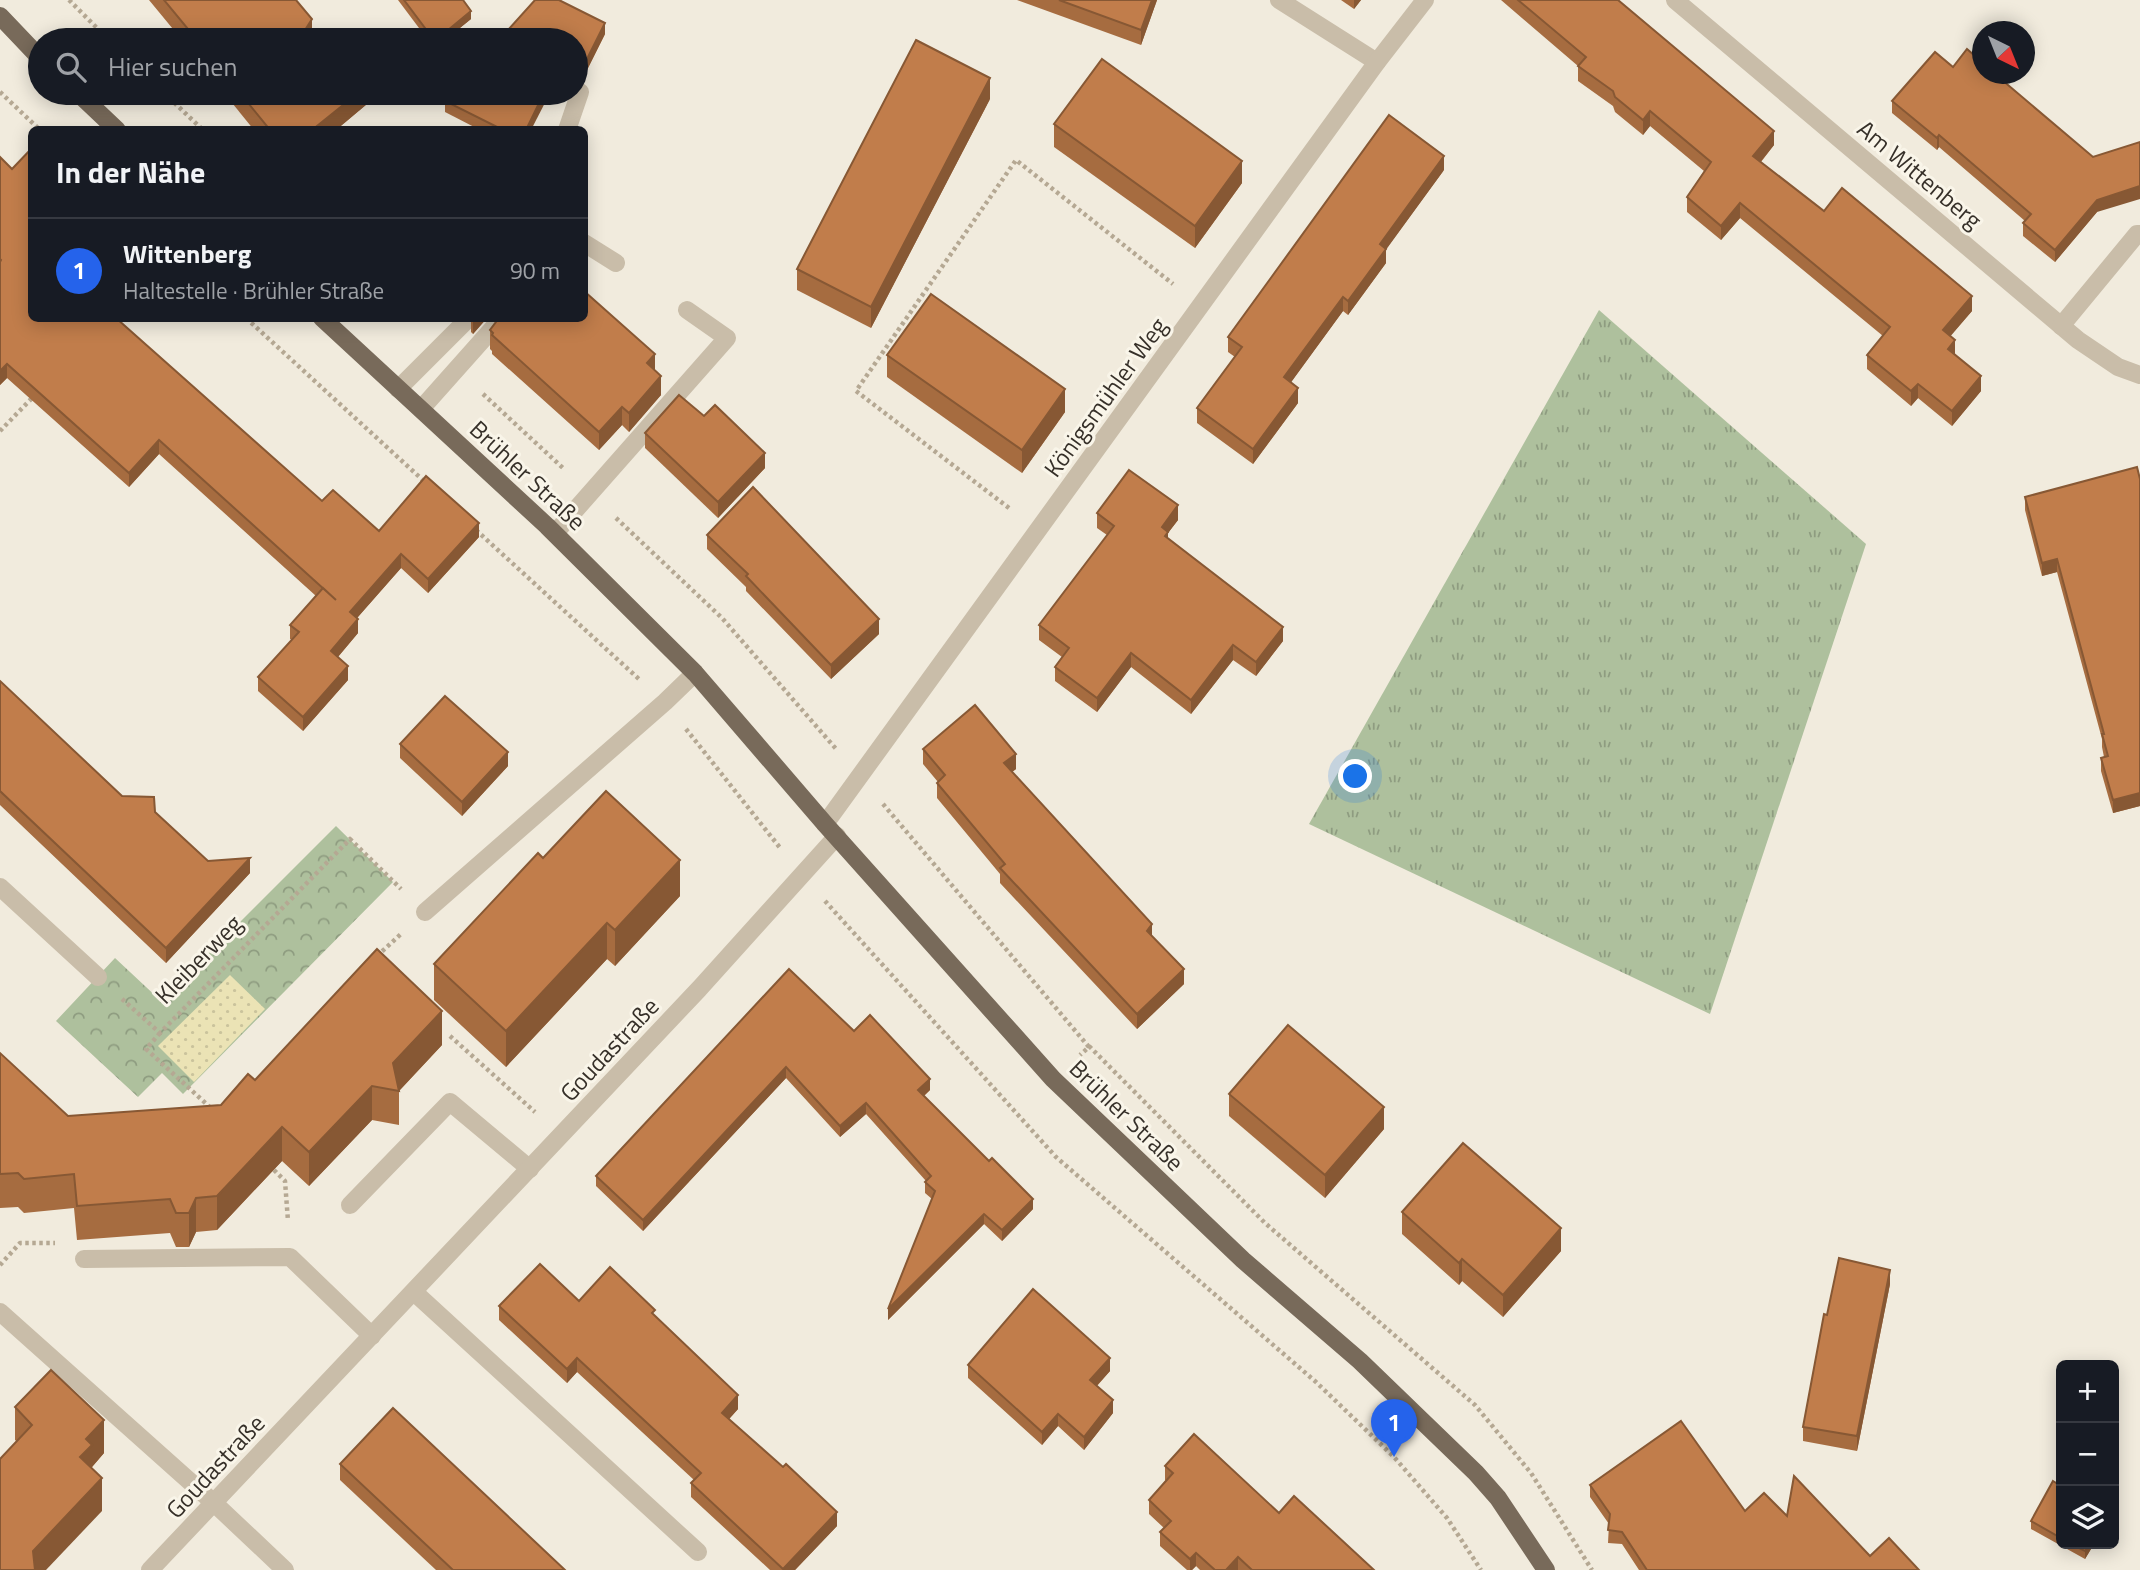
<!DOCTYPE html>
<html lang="de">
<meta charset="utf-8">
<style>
:root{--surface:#171b24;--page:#242831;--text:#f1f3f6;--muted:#9ea1a6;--line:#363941;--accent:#2563eb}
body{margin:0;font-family:"Titillium Web",sans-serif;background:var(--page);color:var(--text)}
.controls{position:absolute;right:21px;bottom:21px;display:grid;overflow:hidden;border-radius:10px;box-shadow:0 4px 18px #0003}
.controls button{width:63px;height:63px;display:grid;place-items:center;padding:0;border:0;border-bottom:2px solid var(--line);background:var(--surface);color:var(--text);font:35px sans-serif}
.compass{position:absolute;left:1972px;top:21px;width:63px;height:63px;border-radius:50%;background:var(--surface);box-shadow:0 4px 18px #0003;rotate:137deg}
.you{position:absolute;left:1356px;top:777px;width:24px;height:24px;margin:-18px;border:5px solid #fff;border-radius:50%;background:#1a73e8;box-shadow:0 0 0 10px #1a73e833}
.badge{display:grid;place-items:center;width:46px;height:46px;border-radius:50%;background:var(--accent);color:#fff;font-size:23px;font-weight:700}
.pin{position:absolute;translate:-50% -58px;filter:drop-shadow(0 2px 4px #0008)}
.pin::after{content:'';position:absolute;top:37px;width:24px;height:21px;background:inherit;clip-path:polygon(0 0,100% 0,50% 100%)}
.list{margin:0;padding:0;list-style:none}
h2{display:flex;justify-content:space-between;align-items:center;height:91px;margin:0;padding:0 28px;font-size:30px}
h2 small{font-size:23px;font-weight:400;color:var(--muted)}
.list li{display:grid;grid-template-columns:46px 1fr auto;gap:21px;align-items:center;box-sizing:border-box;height:105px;padding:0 28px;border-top:2px solid var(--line)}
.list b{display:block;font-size:26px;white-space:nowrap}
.list p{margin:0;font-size:23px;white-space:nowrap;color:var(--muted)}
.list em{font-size:23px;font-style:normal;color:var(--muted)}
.icon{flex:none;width:38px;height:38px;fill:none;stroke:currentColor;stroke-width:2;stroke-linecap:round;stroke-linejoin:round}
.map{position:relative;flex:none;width:2140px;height:1570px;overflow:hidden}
.search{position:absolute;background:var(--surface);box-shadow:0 4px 18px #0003;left:28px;top:28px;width:560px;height:77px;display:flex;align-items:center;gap:18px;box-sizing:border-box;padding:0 24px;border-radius:38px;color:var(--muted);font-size:26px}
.panel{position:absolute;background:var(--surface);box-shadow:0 4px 18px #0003;left:28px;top:126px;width:560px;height:196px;border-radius:10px}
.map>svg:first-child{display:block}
.grass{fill:url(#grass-tufts)}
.forest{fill:url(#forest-crowns)}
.sand{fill:url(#sand-dots)}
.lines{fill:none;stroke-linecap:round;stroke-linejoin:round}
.path{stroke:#b5a893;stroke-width:4.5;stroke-dasharray:3.5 3.5;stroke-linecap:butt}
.minor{stroke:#c9bda9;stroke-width:18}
.major{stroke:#786a5a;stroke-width:18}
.wall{fill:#a66c40}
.shaded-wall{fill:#875834}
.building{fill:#c17d4b;stroke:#875834;stroke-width:2}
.labels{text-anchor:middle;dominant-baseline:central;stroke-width:6;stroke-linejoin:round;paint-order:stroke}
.street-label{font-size:24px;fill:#363029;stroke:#f9f5e9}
</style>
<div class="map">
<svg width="2140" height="1570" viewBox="0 0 2140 1570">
<defs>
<pattern id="grass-tufts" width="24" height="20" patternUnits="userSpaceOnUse" patternTransform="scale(1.75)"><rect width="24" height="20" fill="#aec09d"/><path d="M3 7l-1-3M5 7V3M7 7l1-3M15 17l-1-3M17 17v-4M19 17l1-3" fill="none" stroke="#8e9c80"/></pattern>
<pattern id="forest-crowns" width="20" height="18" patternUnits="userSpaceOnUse" patternTransform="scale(1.75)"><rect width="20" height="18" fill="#aec09d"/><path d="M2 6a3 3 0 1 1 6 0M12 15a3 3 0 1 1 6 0" fill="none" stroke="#8e9c80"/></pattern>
<pattern id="sand-dots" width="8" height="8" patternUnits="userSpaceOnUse" patternTransform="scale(1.75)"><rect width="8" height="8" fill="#ebe3b5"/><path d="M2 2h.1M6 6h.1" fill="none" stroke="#cac39c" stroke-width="1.8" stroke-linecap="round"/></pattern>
</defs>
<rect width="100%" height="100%" fill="#f1ebdd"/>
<polygon class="grass" points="1599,310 1866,544 1710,1014 1309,824"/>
<polygon class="forest" points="336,826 393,882 183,1094 162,1073 138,1097 56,1021 115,958 161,1001"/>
<polygon class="sand" points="230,975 265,1009 194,1082 158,1046"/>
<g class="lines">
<g class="path">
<polyline points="69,0 109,40"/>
<polyline points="0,92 40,130"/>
<polyline points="164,93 203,130"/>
<polyline points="246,318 426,483"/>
<polyline points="483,394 564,469"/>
<polyline points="0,431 34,396"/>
<polyline points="1009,508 856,391 1016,160 1173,284"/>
<polyline points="616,518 722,618 837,750"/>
<polyline points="476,530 640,680"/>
<polyline points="686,729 781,849"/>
<polyline points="883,804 1089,1047 1080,1055"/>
<polyline points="825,901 1056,1157 1316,1382 1394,1457 1447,1518 1481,1570"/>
<polyline points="377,956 401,934"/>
<polyline points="122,999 160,1033 350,839 401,889"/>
<polyline points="160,1033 146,1049 212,1109"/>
<polyline points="450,1036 535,1112"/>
<polyline points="1089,1046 1265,1223 1475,1405 1531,1473 1592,1570"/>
<polyline points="274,1170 285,1181 288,1221"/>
<polyline points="0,1265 20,1243 55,1243"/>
</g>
<g class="minor">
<polyline points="1279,0 1377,62"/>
<polyline points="1675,0 2078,340 2118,367 2140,375"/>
<polyline points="567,130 580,92 576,90"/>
<polyline points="584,243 616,263"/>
<polyline points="2061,326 2137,234 2140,234"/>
<polyline points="398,389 469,318"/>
<polyline points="421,409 502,318"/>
<polyline points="555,533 727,338 687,310"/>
<polyline points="825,824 1377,62 1425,0"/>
<polyline points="0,887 98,977"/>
<polyline points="425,912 665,702 695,673"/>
<polyline points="350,1205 450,1102 530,1169"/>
<polyline points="84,1259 290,1257 372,1336"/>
<polyline points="414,1292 698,1552"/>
<polyline points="0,1312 214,1503 285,1570"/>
<polyline points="150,1570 699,989 837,836"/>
</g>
<g class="major">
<polyline points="0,16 40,58"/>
<polyline points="78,93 117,130"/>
<polyline points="322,318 547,526 695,673 825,824 1053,1079 1243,1260 1360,1361 1476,1473 1498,1498 1546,1570"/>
</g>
</g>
<g class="wall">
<polygon points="149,0 296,0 312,36 316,40 182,40"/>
<polygon points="398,0 463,0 471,19 445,40 428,40"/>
<polygon points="1017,0 1157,0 1141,45"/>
<polygon points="1341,0 1361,0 1354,9"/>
<polygon points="1501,0 1618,0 1774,145 1761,162 1824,211 1972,311 1950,336 1955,354 1981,391 1952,426 1918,398 1911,406 1867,369 1867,355 1883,336 1740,218 1721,240 1687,212 1687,197 1704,171 1650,126 1643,135 1615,112 1613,106 1578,81 1578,66"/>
<polygon points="605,34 587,70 576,65 576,40"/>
<polygon points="224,93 367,93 367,104 336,130 254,130"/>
<polygon points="990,99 871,328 797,290 797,269"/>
<polygon points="445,101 531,130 480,130 445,112"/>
<polygon points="1892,101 2097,212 2055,262 2023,236 2023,223 2025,221 1939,147 1937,150 1892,113"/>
<polygon points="1054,124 1242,183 1195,248 1054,147"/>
<polygon points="0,157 32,318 322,501 379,531 479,537 428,593 401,568 357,618 358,633 338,657 348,680 303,731 258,691 258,677 292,640 290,639 290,625 316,596 159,454 129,487 7,378 0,385"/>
<polygon points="1444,170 1386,249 1386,263 1348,315 1343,311 1291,382 1298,403 1253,464 1197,423 1197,408 1235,357 1228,352 1228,337"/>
<polygon points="471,318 487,318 473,334 471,332"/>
<polygon points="490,330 655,371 661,395 629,432 622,425 599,450 492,354 492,351 490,349"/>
<polygon points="887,355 1065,412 1022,473 887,377"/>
<polygon points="704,416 765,468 718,518 645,448 645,433"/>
<polygon points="2140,479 2140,806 2113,813 2101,771 2101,758 2104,757 2102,747 2102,739 2057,572 2042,576 2025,510 2025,497"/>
<polygon points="1097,513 1178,520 1168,533 1168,539 1283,641 1256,676 1233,660 1191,714 1131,667 1097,712 1055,681 1055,667 1062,657 1039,640 1039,625 1107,535 1097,528"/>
<polygon points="707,535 879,634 831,679 746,591 746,587 707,549"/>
<polygon points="0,681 122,796 155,812 208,861 250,873 166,963 0,805"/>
<polygon points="400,744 508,766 462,816 400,758"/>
<polygon points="923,749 1016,769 1012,772 1152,936 1184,984 1137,1029 1000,883 1000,874 937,798 937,783 938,782 923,764"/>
<polygon points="543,858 680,896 615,966 607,959 506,1067 434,1000 434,964"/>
<polygon points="789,969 854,1031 930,1090 924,1096 1033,1209 1002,1241 984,1224 888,1320 932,1199 925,1193 925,1182 926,1181 866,1114 840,1137 786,1078 643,1231 596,1186 596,1176"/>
<polygon points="442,1045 399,1091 399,1125 372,1120 309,1186 282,1161 217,1230 196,1232 189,1247 176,1247 170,1233 77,1240 74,1208 24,1213 18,1207 0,1208 0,1053 68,1116 221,1105 255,1080"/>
<polygon points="1229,1094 1384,1129 1325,1198 1229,1116"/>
<polygon points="1402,1212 1561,1251 1503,1317 1462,1281 1459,1285 1402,1234"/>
<polygon points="1890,1284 1857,1451 1803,1441 1803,1427 1827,1315"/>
<polygon points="579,1301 655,1316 738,1409 729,1419 837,1526 795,1570 770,1570 691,1497 691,1483 694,1480 577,1372 567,1383 499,1320 499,1306"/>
<polygon points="968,1365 1110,1371 1097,1386 1113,1413 1084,1450 1058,1426 1042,1445 968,1378"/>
<polygon points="15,1407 104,1453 92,1467 102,1511 15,1440"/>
<polygon points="340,1464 565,1570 436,1570 340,1480"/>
<polygon points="1165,1466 1279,1513 1374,1570 1200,1570 1196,1566 1192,1570 1187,1570 1160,1546 1160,1532 1164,1528 1149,1514 1149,1500 1166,1480 1165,1480"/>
<polygon points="1590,1485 1745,1511 1787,1516 1870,1556 1919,1570 1639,1570 1622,1544 1608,1543 1609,1524 1590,1497"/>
<polygon points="2061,1486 2061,1544 2094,1544 2085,1559 2031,1529 2031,1521"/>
</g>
<g class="shaded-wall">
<polygon points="1152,0 1157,0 1141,45 1141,30"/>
<polygon points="1354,0 1361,0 1354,9"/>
<polygon points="471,11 471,19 445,40 436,40"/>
<polygon points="312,19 312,38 305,30"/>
<polygon points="605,23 605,34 587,70 587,59"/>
<polygon points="990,78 990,99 871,328 871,307"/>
<polygon points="358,93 367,93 367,104 336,130 312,130"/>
<polygon points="544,93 550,93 531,130 526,130"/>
<polygon points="1650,111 1650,126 1643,135 1643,120"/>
<polygon points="1774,131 1774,145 1753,171 1753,156"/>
<polygon points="1939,135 1939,147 1937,150 1937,138"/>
<polygon points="1444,156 1444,170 1380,258 1380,244"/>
<polygon points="1242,161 1242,183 1195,248 1195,226"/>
<polygon points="2140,186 2140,199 2097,212 2055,262 2055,250 2097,200"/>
<polygon points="1740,203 1740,218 1721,240 1721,226"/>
<polygon points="1386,249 1386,263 1348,315 1348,301"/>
<polygon points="1972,296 1972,311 1943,345 1943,330"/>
<polygon points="1343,297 1343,311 1284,392 1284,377"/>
<polygon points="473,318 487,318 473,334"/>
<polygon points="1955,340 1955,355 1948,349"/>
<polygon points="655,354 655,373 647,363"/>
<polygon points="7,364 7,378 0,385 0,371"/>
<polygon points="661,376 661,395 629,432 629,413"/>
<polygon points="1981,376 1981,391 1952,426 1952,411"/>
<polygon points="1918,384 1918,398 1911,406 1911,391"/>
<polygon points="1298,388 1298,403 1253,464 1253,449"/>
<polygon points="1065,389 1065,412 1022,473 1022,450"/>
<polygon points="622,407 622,425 599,450 599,432"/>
<polygon points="159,440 159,454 129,487 129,473"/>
<polygon points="765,453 765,468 718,518 718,502"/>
<polygon points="1178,505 1178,520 1168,533 1168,546 1162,527"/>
<polygon points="479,523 479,537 428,593 428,579"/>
<polygon points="401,554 401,568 350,626 350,612"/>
<polygon points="2057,559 2057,572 2042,576 2042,563"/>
<polygon points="358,619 358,633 331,665 331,651"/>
<polygon points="879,619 879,634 831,679 831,665"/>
<polygon points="1283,627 1283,641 1256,676 1256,662"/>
<polygon points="1233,645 1233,660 1191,714 1191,700"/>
<polygon points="1131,653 1131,667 1097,712 1097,698"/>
<polygon points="348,666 348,680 303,731 303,717"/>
<polygon points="508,752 508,766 462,816 462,802"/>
<polygon points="1016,754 1016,769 1004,778 1004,763"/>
<polygon points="2140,793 2140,806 2113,813 2113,800"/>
<polygon points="250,858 250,873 166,963 166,948"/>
<polygon points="680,860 680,896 615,966 615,930"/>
<polygon points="607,923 607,959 506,1067 506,1031"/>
<polygon points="1152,924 1152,939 1147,931"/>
<polygon points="1184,969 1184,984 1137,1029 1137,1014"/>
<polygon points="442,1011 442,1045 399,1091 393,1063"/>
<polygon points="786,1067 786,1078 643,1231 643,1220"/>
<polygon points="930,1079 930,1090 918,1101 918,1090"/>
<polygon points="372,1086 372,1120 309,1186 309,1152"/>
<polygon points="866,1103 866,1114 840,1137 840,1126"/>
<polygon points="1384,1107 1384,1129 1325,1198 1325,1175"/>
<polygon points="282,1127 282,1161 217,1230 217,1196"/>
<polygon points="196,1198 196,1232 189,1247 189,1213"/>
<polygon points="1033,1199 1033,1209 1002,1241 1002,1230"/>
<polygon points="984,1214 984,1224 888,1320 888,1309"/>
<polygon points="1561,1228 1561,1251 1503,1317 1503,1295"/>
<polygon points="1462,1259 1462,1281 1459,1285 1459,1263"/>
<polygon points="1890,1270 1890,1284 1857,1451 1857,1436"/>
<polygon points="577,1358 577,1372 567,1383 567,1369"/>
<polygon points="1110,1358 1110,1371 1090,1393 1090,1380"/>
<polygon points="738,1395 738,1409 722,1427 722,1413"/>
<polygon points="1113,1400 1113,1413 1084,1450 1084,1437"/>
<polygon points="1058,1414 1058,1426 1042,1445 1042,1432"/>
<polygon points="104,1420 104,1453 92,1467 92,1478 80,1457 86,1439"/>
<polygon points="102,1478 102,1511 46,1570 33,1570 33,1551"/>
<polygon points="837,1512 837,1526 795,1570 783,1570 783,1569"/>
<polygon points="2089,1544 2094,1544 2085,1559 2085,1551"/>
<polygon points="1196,1553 1196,1566 1192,1570 1190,1570 1190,1559"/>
<polygon points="1238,1557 1238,1570 1226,1570"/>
</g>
<g class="building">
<polygon points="164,0 296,0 312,19 305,30 316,40 197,40"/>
<polygon points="404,0 463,0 471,11 436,40 434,40"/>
<polygon points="535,0 559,0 605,23 587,59 576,54 576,40 499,40"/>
<polygon points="1059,0 1152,0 1141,30"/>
<polygon points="1518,0 1618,0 1774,131 1753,156 1824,211 1842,188 1972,296 1943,330 1955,340 1948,349 1981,376 1952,411 1918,384 1911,391 1867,355 1890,327 1740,203 1721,226 1687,197 1711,162 1650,111 1643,120 1615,97 1613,91 1578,66 1586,57"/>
<polygon points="916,40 990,78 871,307 797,269"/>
<polygon points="1967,49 1983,63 1983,74 1995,74 2093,157 2140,142 2140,186 2097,200 2055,250 2023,223 2031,214 1939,135 1937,138 1892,101 1935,52 1953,67"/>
<polygon points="1102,59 1242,161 1195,226 1054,124"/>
<polygon points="240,93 358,93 312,130 270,130"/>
<polygon points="452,93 544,93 526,130 503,130 445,101"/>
<polygon points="1389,115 1444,156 1380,244 1386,249 1348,301 1343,297 1284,377 1298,388 1253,449 1197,408 1242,347 1228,337"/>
<polygon points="32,148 32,318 116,318 322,501 333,490 379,531 426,476 479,523 428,579 401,554 350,612 358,619 331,651 348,666 303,717 258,677 299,632 290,625 323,588 336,600 159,440 129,473 7,364 0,371 0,262 1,260 0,259 0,157 12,169"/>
<polygon points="584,291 655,354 647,363 661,376 629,413 622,407 599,432 492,335 493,333 490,330 499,318 584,318"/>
<polygon points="931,294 1065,389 1022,450 887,355"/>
<polygon points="679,395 704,416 715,405 765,453 718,502 645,433"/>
<polygon points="2137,467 2140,479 2140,793 2113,800 2101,758 2108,756 2102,734 2104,734 2057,559 2042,563 2025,497"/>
<polygon points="1129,470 1178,505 1162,527 1168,532 1165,536 1283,627 1256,662 1233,645 1191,700 1131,653 1097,698 1055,667 1069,648 1039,625 1114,526 1097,513"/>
<polygon points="753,487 879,619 831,665 746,576 748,574 707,535"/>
<polygon points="0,681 122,796 154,797 155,812 208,861 250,858 166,948 0,791"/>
<polygon points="445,696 508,752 462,802 400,744"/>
<polygon points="975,705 1016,754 1004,763 1152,924 1147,931 1184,969 1137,1014 1000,868 1005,864 937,783 945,775 923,749"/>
<polygon points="606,791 680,860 615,930 607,923 506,1031 434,964 538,853 543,858"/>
<polygon points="377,949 442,1011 393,1063 399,1091 372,1086 309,1152 282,1127 217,1196 196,1198 189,1213 176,1213 170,1199 77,1206 74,1174 24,1179 18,1173 0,1174 0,1053 68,1116 221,1105 248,1074 255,1080"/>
<polygon points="789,969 854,1031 870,1015 930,1079 918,1090 989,1161 992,1158 1033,1199 1002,1230 984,1214 888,1309 935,1191 925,1182 931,1176 866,1103 840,1126 786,1067 643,1220 596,1176"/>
<polygon points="1288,1025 1384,1107 1325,1175 1229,1094"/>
<polygon points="1463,1143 1561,1228 1503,1295 1462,1259 1459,1263 1402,1212"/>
<polygon points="1839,1258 1890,1270 1857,1436 1803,1427 1824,1314 1827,1315"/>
<polygon points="540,1264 579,1301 610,1267 655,1310 652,1313 738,1395 722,1413 783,1467 786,1464 837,1512 783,1569 691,1483 701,1473 577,1358 567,1369 499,1306"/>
<polygon points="1033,1289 1110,1358 1090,1380 1113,1400 1084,1437 1058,1414 1042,1432 968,1365"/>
<polygon points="51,1370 104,1420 86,1439 92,1445 80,1457 102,1478 33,1551 35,1570 0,1570 0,1459 32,1425 15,1407"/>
<polygon points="393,1408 565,1570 453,1570 340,1464"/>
<polygon points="1681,1421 1745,1511 1764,1493 1787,1516 1794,1476 1870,1556 1889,1538 1919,1570 1647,1570 1622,1532 1608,1530 1610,1514 1590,1485"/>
<polygon points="1194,1434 1279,1513 1294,1496 1374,1570 1252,1570 1238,1557 1226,1570 1215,1570 1196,1553 1190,1559 1160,1532 1171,1521 1149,1500 1173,1473 1165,1466"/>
<polygon points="2053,1481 2061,1486 2061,1538 2031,1521"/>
<polygon points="2071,1544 2089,1544 2085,1551"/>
</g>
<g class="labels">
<g class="street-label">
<text transform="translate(1920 174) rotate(40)">Am Wittenberg</text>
<text transform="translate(1105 397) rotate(-54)">Königsmühler Weg</text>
<text transform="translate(528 475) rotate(43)">Brühler Straße</text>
<text transform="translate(198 959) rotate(-46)">Kleiberweg</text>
<text transform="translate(609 1049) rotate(-47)">Goudastraße</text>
<text transform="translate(1127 1115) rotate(44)">Brühler Straße</text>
<text transform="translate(215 1466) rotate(-47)">Goudastraße</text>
</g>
</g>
</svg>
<div class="controls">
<button>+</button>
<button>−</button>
<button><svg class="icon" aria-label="layers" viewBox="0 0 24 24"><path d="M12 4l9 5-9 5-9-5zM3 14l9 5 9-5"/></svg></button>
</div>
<svg class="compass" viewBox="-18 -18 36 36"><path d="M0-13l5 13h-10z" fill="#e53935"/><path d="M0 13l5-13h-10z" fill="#9ea1a6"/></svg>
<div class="you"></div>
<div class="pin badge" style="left:1394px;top:1457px">1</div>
<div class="search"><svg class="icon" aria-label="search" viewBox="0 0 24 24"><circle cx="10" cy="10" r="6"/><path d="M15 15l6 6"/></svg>Hier suchen</div>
<section class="panel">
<h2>In der Nähe<small></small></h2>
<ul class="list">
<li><span class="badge">1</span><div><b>Wittenberg</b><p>Haltestelle · Brühler Straße</p></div><em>90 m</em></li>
</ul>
</section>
</div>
